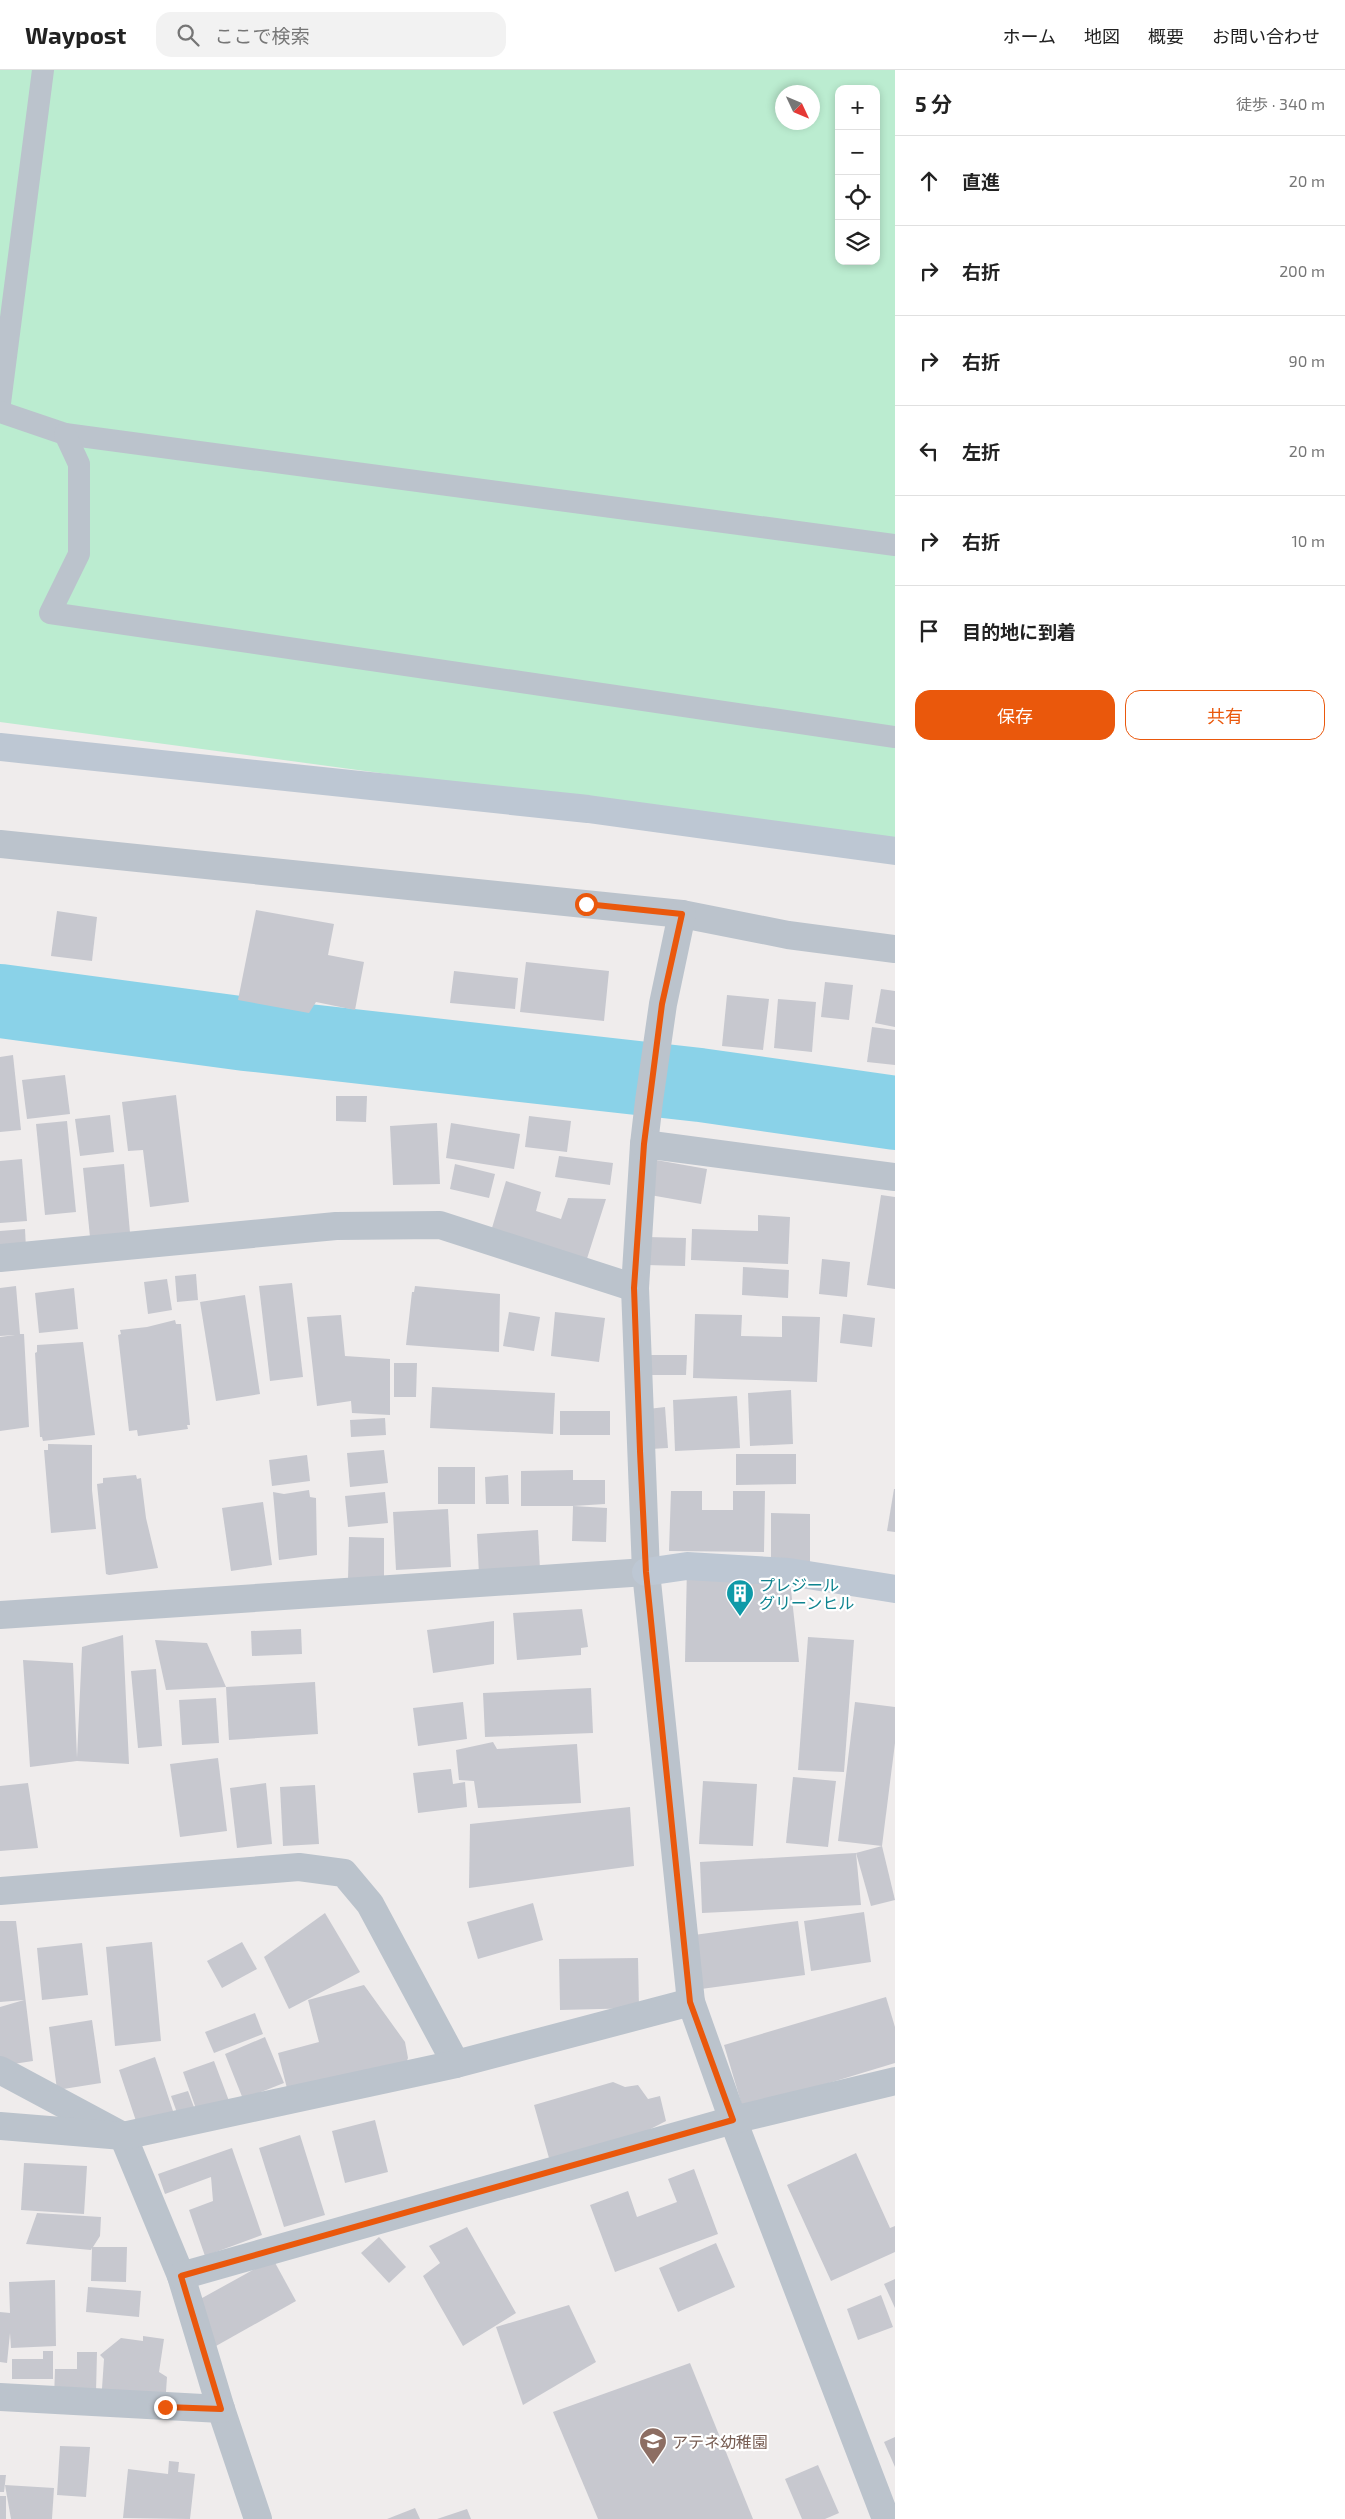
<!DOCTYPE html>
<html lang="ja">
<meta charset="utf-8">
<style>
:root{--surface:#fff;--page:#f2f2f2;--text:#222;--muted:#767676;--line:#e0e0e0;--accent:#ea580c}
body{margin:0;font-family:"Exo 2","Noto Sans JP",sans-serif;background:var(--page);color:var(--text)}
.controls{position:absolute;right:15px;top:15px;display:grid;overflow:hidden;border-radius:10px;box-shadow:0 2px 8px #0003}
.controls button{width:45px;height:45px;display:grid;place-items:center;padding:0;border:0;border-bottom:1px solid var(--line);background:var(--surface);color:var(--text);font:25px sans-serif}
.compass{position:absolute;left:775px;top:15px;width:45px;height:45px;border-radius:50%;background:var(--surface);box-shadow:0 2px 8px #0003;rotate:134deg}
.stop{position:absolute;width:15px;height:15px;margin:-11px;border:4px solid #ea580c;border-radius:50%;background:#fff}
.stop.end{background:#ea580c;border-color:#fff;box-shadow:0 1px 5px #0008}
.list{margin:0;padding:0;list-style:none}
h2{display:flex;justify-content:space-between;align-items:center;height:65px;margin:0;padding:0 20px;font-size:21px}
h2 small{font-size:16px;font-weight:400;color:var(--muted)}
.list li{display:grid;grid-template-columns:32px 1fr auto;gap:15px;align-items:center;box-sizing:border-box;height:90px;padding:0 20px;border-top:1px solid var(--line)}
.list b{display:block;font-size:19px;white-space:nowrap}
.list em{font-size:16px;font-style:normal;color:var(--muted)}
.actions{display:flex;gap:10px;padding:15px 20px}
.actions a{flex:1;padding:11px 0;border:1px solid var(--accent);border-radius:15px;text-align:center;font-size:18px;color:var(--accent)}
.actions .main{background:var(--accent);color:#fff}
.icon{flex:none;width:28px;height:28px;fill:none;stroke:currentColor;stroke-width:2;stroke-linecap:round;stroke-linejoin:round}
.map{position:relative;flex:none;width:895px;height:2449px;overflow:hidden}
header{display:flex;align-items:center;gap:30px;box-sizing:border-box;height:70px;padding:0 25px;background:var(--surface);border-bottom:1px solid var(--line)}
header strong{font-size:24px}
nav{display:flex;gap:28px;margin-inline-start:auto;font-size:18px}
.search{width:350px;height:45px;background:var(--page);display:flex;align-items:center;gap:12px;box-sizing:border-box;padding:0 18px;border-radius:15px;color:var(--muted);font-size:19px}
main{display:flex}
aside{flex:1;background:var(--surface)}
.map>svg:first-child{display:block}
.green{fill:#bbecd0;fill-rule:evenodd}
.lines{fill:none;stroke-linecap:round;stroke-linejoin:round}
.river{stroke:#8ad2e8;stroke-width:74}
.building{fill:#c7c8cf}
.lane{stroke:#bbc3cc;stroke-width:22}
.street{stroke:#bbc3cc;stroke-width:28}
.secondary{stroke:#bdc7d3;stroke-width:28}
.route{stroke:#ea580c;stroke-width:6}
.labels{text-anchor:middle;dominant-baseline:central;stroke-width:4.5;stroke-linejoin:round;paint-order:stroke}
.culture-label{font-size:16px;fill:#0d838f;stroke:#fff;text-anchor:start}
.education-label{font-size:16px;fill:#785e54;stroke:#fff;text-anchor:start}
</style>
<header>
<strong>Waypost</strong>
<div class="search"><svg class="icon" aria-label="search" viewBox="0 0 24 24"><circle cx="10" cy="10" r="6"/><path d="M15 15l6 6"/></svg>ここで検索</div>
<nav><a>ホーム</a><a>地図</a><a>概要</a><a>お問い合わせ</a></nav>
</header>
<main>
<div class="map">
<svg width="895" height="2449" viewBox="0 0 895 2449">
<rect width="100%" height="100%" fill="#efecec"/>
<path class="green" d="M 0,0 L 895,0 L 895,772 L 0,652 ZM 839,19 L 876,19 L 876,191 L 839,191 ZM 782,22 L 812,22 L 812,52 L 782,52 Z"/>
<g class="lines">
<polyline class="river" points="0,931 246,964 700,1015 895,1043"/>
</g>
<g class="building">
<polygon points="256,840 334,854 328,885 364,892 355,940 316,932 309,943 238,930"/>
<polygon points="57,841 97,847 92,891 51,886"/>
<polygon points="526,892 609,901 604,951 520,942"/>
<polygon points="454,901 518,908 515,939 450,933"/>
<polygon points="825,912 853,915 849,950 821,947"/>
<polygon points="881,919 895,921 895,957 875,953"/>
<polygon points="727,925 769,929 763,980 722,976"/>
<polygon points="778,929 816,932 812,982 774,978"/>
<polygon points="872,957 895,960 895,995 867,992"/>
<polygon points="13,985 21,1060 0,1062 0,987"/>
<polygon points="65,1005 70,1044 27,1049 22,1010"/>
<polygon points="176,1025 189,1132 150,1137 143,1080 128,1081 122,1032"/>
<polygon points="336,1026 367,1026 366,1052 336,1051"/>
<polygon points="110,1045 114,1082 80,1086 75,1049"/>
<polygon points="529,1046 571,1051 567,1082 525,1077"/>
<polygon points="67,1051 76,1142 45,1145 36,1054"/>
<polygon points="437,1053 440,1114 393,1115 390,1056"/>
<polygon points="451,1053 520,1064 514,1099 446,1088"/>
<polygon points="559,1086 613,1093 610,1115 555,1107"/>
<polygon points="22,1089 27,1151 0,1153 0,1091"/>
<polygon points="656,1090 707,1099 701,1134 650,1125"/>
<polygon points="124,1094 130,1163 90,1167 83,1098"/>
<polygon points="455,1094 495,1104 489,1128 450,1119"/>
<polygon points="506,1111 541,1122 536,1141 561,1149 568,1128 606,1129 584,1198 489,1168"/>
<polygon points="881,1125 895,1127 895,1219 867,1215"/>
<polygon points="758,1145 790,1147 788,1194 691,1190 692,1159 758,1161"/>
<polygon points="25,1159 26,1179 0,1181 0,1161"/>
<polygon points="647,1167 686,1168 685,1196 646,1195"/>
<polygon points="822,1189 850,1192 847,1227 819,1224"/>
<polygon points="743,1197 789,1200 788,1228 742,1225"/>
<polygon points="196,1204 198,1230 177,1232 175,1206"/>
<polygon points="167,1209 172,1240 148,1244 144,1212"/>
<polygon points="292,1213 303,1307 270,1311 259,1216"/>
<polygon points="16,1216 20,1264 24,1264 29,1357 0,1361 0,1267 15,1265 0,1266 0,1218"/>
<polygon points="415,1216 500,1224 499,1282 406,1275 412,1222 414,1222"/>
<polygon points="74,1218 78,1259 39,1263 35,1223"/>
<polygon points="245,1225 260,1324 216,1331 200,1232"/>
<polygon points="509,1242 540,1247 534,1281 503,1276"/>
<polygon points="555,1242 605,1248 599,1292 551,1286"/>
<polygon points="695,1244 742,1245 741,1266 782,1267 782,1246 820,1247 817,1312 693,1308"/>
<polygon points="843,1244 875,1248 872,1277 840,1273"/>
<polygon points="341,1245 345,1286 390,1289 390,1345 352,1343 351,1331 317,1336 307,1247"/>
<polygon points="175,1250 176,1254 181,1254 190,1355 187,1355 188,1359 138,1366 137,1360 129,1361 118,1265 121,1264 120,1260 147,1257"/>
<polygon points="83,1272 95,1365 43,1371 42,1367 40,1367 35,1283 37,1282 37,1275"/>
<polygon points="647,1285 687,1285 686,1305 647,1305"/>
<polygon points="394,1293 417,1293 416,1327 394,1327"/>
<polygon points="432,1317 555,1323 553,1364 430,1358"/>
<polygon points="791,1320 793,1374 750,1376 748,1323"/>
<polygon points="737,1326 740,1378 675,1381 673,1330"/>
<polygon points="665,1337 668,1378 650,1379 648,1339"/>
<rect x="560" y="1341" width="50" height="24"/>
<polygon points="385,1348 386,1365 351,1367 350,1350"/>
<polygon points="48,1374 92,1375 92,1420 96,1459 51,1463 44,1380 48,1380"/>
<polygon points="384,1380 388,1413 350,1417 347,1383"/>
<polygon points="736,1384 796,1384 796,1414 736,1415"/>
<polygon points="307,1385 310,1411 272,1416 269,1390"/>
<rect x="438" y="1397" width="37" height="37"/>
<polygon points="573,1400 573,1410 605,1410 605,1434 573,1436 521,1436 521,1401"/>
<polygon points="136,1405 137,1409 141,1408 146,1448 158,1498 109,1505 106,1504 97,1414 103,1413 103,1408"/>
<polygon points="508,1405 509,1434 486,1434 485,1407"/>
<polygon points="894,1419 895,1419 895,1462 887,1461"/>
<polygon points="309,1420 310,1427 316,1428 317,1485 279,1490 273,1422 284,1424"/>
<polygon points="671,1421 702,1421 702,1440 733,1440 733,1421 765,1421 764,1482 669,1481"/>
<polygon points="385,1422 388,1453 348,1457 345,1426"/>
<polygon points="263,1432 272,1495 231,1501 222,1438"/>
<polygon points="573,1436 607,1438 606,1472 572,1471"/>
<polygon points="448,1439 451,1497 396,1500 393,1442"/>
<polygon points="771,1443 810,1444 810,1492 771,1492"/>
<polygon points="538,1460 540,1500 479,1505 477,1464"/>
<polygon points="349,1467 384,1468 384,1511 348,1510"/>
<polygon points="687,1496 789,1502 799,1592 685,1592"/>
<polygon points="582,1539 588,1577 581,1578 581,1585 517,1590 513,1543"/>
<polygon points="494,1551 494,1594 433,1603 427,1560"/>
<polygon points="301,1559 302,1584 252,1586 251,1561"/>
<polygon points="123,1565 129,1694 77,1691 30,1697 23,1590 73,1593 77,1688 82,1577"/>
<polygon points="808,1567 854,1570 844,1702 798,1700"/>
<polygon points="155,1570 207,1573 226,1617 166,1620"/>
<polygon points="156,1599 162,1676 138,1678 131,1601"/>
<polygon points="315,1612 318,1664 229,1670 226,1617"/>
<polygon points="591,1618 593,1663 485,1667 483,1623"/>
<polygon points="216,1628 219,1673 182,1675 179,1630"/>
<polygon points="463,1632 467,1669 418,1676 413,1638"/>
<polygon points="855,1632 895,1637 895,1673 882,1776 838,1771"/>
<polygon points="493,1672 497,1679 577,1674 581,1733 478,1738 474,1711 459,1710 456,1680"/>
<polygon points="218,1688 227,1761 180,1767 170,1694"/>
<polygon points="451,1699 453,1714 465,1712 467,1737 418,1743 413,1703"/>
<polygon points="793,1707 836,1711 828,1777 786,1773"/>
<polygon points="703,1711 757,1714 753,1776 699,1774"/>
<polygon points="28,1713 38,1778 0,1781 0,1716"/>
<polygon points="266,1713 272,1774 237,1778 230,1718"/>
<polygon points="315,1715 319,1774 283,1776 280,1717"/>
<polygon points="630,1737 634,1796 469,1818 470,1754"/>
<polygon points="882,1776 895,1830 871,1836 856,1783"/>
<polygon points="856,1783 861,1835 702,1843 700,1792"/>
<polygon points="533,1833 543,1870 478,1889 467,1852"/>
<polygon points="864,1842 871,1892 811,1901 804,1851"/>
<polygon points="325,1843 360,1902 289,1939 264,1887"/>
<polygon points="0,1851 16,1851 33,1991 0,1996 0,1937 24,1930 0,1932"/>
<polygon points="798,1851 805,1905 701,1919 694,1865"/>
<polygon points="152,1872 161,1971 115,1976 106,1877"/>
<polygon points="242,1872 257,1899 222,1918 207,1891"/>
<polygon points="82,1873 88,1925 42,1930 37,1878"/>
<polygon points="638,1888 639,1938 560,1940 559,1889"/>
<polygon points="364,1915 405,1972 408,1988 403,2001 290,2030 278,1983 319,1972 308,1930"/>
<polygon points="886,1927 895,1957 895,1993 743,2039 724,1975"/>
<polygon points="255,1943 263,1964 214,1983 205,1962"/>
<polygon points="92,1950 101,2013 57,2020 49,1957"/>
<polygon points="265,1967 284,2013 243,2029 225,1984"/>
<polygon points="155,1987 174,2044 138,2057 119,2000"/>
<polygon points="214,1991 232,2039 200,2050 183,2002"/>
<polygon points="613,2012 625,2017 638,2015 648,2029 660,2026 666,2051 633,2068 549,2088 534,2035"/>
<polygon points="188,2021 198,2048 181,2054 171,2026"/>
<polygon points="375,2050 388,2102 345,2113 332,2061"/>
<polygon points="300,2065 325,2145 284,2157 259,2078"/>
<polygon points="232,2078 262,2165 205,2186 189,2140 213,2131 211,2107 165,2124 158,2104"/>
<polygon points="856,2083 890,2158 895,2156 895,2182 831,2211 787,2115"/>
<polygon points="24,2093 87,2096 84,2144 21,2140"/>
<polygon points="694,2099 718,2164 615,2202 590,2135 628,2121 637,2147 677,2132 668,2109"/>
<polygon points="37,2143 101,2147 100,2166 93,2177 127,2177 126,2212 91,2211 92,2178 91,2180 26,2174"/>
<polygon points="467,2157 516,2243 463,2276 423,2206 440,2193 429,2176"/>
<polygon points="379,2167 406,2197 389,2213 361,2183"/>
<polygon points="716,2173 735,2217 678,2242 659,2198"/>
<polygon points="273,2189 296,2231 216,2276 193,2233"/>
<polygon points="895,2209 895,2238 884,2214"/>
<polygon points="55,2210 56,2276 11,2278 10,2263 7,2293 0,2292 0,2242 10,2243 9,2212"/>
<polygon points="88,2217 141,2221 139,2247 86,2242"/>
<polygon points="881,2225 893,2257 858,2270 847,2239"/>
<polygon points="569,2235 596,2292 523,2335 496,2257"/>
<polygon points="143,2266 164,2269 159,2302 167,2307 165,2337 101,2333 104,2289 100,2285 121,2268 143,2271"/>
<polygon points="43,2281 53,2281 53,2309 12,2309 12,2289 43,2289"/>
<polygon points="77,2282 97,2282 96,2322 54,2328 55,2299 77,2299"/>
<polygon points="690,2293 753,2449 598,2449 553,2342"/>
<polygon points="895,2367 895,2397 884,2372"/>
<polygon points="60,2376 90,2377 86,2427 57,2425"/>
<polygon points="169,2391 179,2392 178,2402 195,2404 190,2449 123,2448 128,2399 168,2404"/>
<polygon points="818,2395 839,2443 825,2449 802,2449 785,2409"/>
<polygon points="0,2405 6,2405 4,2422 0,2422"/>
<polygon points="5,2415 54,2418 52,2449 11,2449"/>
<rect x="0" y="2426" width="6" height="23"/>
<polygon points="415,2438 420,2449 387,2449"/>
<polygon points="467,2439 471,2449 437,2449"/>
</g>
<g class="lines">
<g class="lane">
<polyline points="0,333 43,0"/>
<polyline points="0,342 65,364 895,475"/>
<polyline points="65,364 79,394 79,484 50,543 895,667"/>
</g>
<g class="street">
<polyline points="0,774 682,844 788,865 895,879"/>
<polyline points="682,844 663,934 649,1031 644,1074 635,1218 646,1502 691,1932 733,2050 886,2449"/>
<polyline points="644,1074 895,1107"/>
<polyline points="0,1188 336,1156 440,1155 635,1218"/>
<polyline points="0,1545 646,1502"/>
<polyline points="0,1821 299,1797 344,1803 370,1834 456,1994"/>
<polyline points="0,2000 123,2066 181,2206 221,2339 258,2449"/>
<polyline points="0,2056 123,2066 456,1994 691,1932"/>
<polyline points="181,2206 733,2050 895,2011"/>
<polyline points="0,2327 221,2339"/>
</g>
<g class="secondary">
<polyline points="0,677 588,739 895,781"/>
<polyline points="646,1502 687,1496 789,1502 895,1519"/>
</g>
</g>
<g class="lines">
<polyline class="route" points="165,2337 221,2339 181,2206 733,2050 690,1932 646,1502 640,1381 634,1218 644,1074 662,934 682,844 586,834"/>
</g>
<defs>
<g id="building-pin" transform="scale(1.4375)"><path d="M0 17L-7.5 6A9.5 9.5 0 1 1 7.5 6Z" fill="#0f9aa8" stroke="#fff"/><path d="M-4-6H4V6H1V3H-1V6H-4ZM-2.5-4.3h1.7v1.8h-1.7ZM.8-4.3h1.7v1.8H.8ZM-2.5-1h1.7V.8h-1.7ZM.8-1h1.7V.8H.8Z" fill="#fff"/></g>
<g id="school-pin" transform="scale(1.4375)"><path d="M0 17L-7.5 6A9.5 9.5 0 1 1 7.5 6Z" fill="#8d6e63" stroke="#fff"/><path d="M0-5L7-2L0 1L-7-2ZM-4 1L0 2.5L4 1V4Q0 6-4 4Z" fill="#fff"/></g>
</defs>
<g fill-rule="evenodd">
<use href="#building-pin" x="740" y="1523"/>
<use href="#school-pin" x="653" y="2371"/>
</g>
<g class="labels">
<g class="culture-label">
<text x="759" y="1514">プレジール<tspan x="759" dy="18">グリーンヒル</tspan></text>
</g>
<g class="education-label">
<text x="672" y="2371">アテネ幼稚園</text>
</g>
</g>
</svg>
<div class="controls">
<button>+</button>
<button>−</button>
<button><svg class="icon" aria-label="locate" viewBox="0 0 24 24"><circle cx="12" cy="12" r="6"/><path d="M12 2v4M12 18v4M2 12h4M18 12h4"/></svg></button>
<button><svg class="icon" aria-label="layers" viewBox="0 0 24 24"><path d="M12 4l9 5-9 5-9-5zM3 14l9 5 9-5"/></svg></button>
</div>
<svg class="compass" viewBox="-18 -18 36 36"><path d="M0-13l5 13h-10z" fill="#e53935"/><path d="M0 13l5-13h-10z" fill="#767676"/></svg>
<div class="stop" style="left:586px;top:834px"></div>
<div class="stop end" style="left:165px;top:2337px"></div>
</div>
<aside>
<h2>5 分<small>徒歩 · 340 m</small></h2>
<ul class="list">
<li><svg class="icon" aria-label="ahead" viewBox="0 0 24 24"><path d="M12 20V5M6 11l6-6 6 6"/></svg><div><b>直進</b></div><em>20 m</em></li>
<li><svg class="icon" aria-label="right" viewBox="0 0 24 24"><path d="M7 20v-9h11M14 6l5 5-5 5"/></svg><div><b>右折</b></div><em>200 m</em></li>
<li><svg class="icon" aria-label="right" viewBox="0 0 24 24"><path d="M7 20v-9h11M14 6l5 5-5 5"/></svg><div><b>右折</b></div><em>90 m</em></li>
<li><svg class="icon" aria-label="left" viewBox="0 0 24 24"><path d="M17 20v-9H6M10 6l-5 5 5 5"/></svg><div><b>左折</b></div><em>20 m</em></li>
<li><svg class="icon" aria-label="right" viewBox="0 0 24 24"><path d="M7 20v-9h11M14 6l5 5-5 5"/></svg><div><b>右折</b></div><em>10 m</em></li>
<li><svg class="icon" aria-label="arrive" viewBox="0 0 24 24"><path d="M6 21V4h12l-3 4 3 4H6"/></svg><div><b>目的地に到着</b></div></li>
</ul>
<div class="actions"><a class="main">保存</a><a>共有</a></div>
</aside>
</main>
